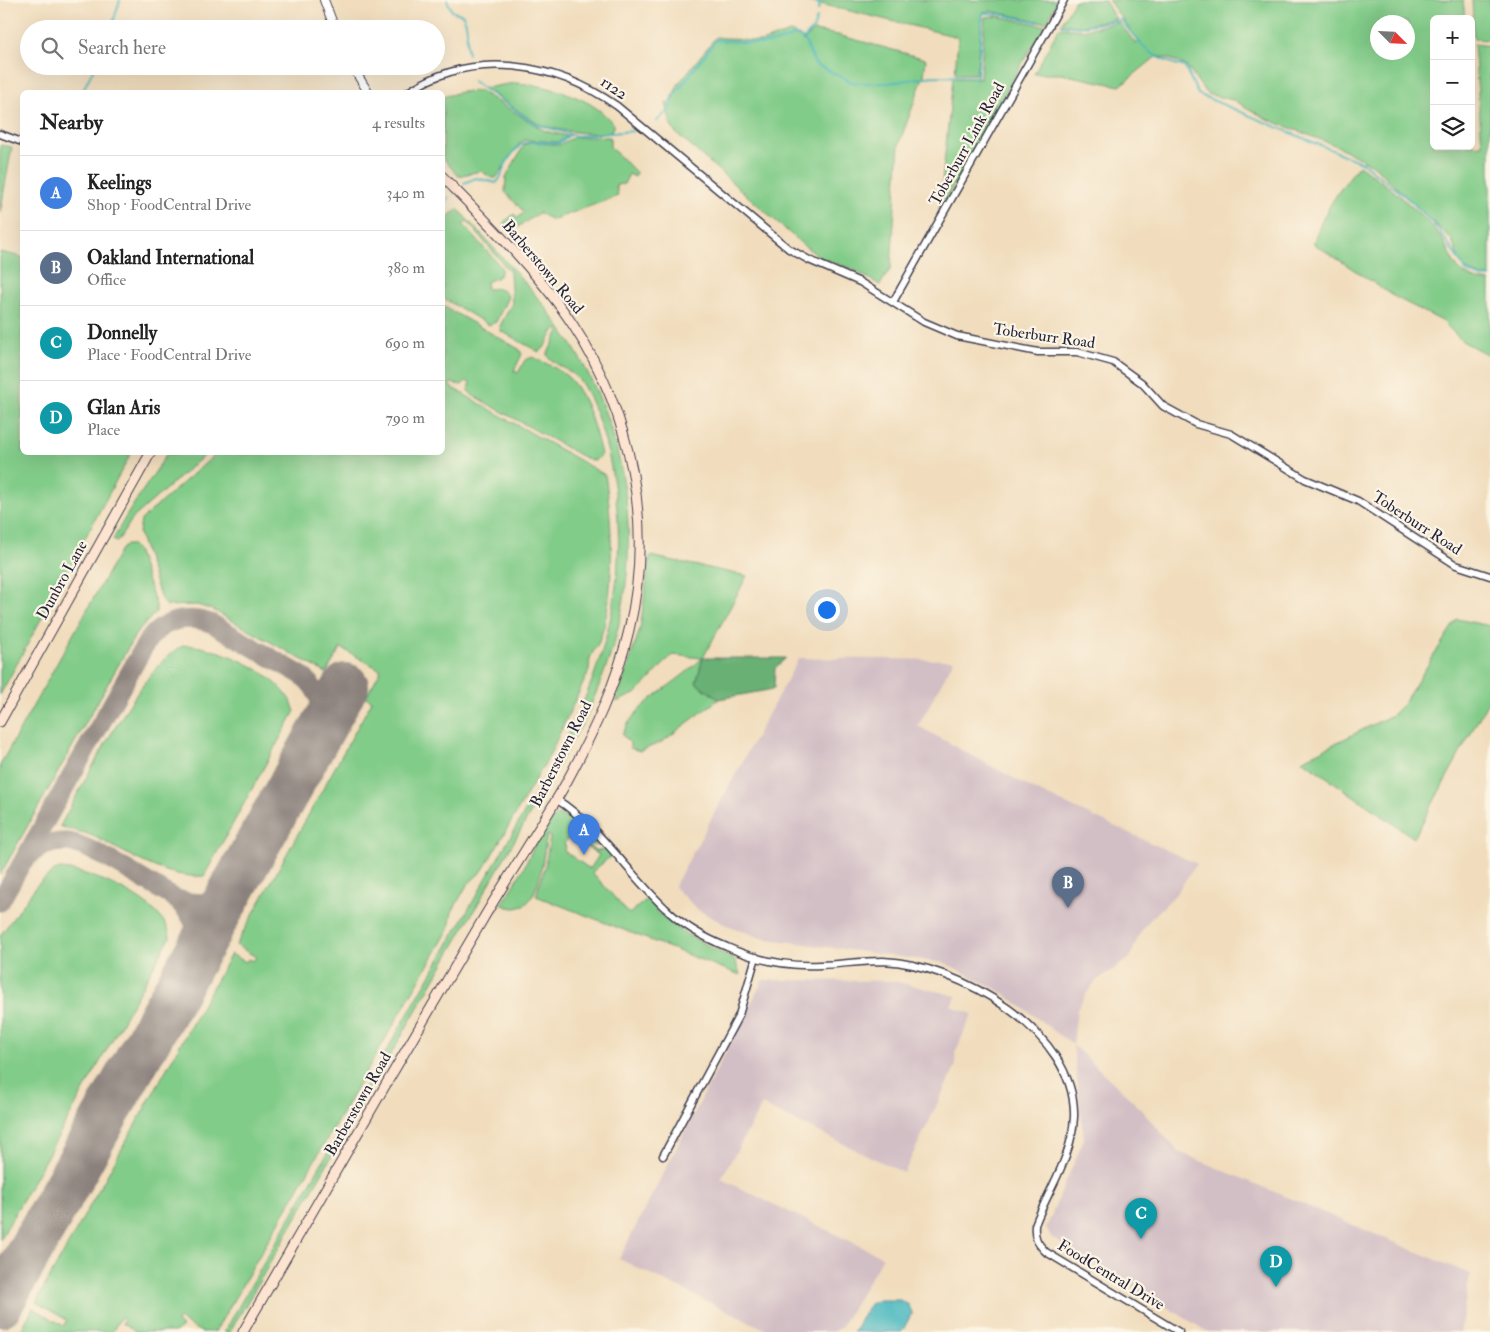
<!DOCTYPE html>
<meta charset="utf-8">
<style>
:root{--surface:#fff;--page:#f6f6f6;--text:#222;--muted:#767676;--line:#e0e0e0;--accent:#0f766e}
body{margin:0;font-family:"IM FELL Double Pica",serif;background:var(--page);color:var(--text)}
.controls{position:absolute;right:15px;top:15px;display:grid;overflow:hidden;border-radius:8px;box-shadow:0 5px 20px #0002}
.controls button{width:45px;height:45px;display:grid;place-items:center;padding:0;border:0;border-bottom:1px solid var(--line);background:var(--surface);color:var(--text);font:25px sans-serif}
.compass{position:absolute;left:1370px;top:15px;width:45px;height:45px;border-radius:50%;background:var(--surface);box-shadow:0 5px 20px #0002;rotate:114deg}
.you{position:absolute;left:826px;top:609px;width:18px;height:18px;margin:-12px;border:4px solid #fff;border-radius:50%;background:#1a73e8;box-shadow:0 0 0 8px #1a73e833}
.badge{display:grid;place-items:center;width:32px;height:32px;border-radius:50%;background:var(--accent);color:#fff;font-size:16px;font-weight:700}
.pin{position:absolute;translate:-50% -41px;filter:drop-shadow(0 1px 2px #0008)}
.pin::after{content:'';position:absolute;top:26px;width:18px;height:15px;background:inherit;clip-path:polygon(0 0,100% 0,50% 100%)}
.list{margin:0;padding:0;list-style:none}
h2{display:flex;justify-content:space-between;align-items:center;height:65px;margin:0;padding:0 20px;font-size:21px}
h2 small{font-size:16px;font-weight:400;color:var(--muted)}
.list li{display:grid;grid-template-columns:32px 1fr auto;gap:15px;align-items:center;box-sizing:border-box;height:75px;padding:0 20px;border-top:1px solid var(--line)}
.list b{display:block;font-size:19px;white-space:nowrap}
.list p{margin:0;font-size:16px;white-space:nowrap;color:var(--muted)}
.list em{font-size:16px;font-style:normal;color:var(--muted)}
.icon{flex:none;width:28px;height:28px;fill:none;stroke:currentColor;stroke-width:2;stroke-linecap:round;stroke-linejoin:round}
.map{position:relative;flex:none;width:1490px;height:1332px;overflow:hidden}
.search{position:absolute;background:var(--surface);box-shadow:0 5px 20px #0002;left:20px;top:20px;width:425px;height:55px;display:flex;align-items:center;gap:12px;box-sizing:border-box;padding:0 18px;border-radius:28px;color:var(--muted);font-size:19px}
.panel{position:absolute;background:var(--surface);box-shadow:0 5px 20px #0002;left:20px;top:90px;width:425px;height:365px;border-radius:8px}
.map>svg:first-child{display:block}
.industrial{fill:#d2bec5}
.green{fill:#82cc89;stroke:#527762;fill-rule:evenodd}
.forest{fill:#69b075;stroke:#466958}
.water{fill:#47b7bf;stroke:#346c7d}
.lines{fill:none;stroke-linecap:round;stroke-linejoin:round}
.stream{stroke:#47b7bf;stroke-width:2}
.taxiway{stroke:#8a807c;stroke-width:19}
.runway{stroke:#8a807c;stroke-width:46}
.minor-casing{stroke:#413e4e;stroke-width:9}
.tertiary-casing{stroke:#413e4e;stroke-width:10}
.secondary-casing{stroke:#413e4e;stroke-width:11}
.minor{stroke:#fff;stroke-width:6}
.tertiary{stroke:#fff;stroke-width:8}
.secondary{stroke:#fde4d1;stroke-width:9}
.labels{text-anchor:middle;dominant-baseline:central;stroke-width:4.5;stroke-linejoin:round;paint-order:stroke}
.street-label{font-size:16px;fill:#22223b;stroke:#fcf5e5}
</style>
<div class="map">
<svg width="1490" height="1332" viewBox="0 0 1490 1332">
<rect width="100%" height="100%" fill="#fcf5e5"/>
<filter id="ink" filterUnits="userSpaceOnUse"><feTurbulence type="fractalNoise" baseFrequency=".02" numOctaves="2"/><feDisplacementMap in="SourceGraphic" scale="10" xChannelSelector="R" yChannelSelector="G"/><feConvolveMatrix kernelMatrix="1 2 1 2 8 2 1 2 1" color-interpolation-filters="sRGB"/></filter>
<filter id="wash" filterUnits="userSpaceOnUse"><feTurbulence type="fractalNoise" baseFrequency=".0096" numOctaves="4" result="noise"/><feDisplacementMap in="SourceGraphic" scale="20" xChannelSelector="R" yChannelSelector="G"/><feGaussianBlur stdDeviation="1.12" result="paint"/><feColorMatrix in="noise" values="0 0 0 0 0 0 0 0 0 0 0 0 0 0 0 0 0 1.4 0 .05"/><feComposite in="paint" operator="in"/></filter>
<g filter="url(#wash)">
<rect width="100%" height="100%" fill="#f1ddbd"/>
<g class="industrial">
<polygon points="799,658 954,660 918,726 1035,790 1197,864 1175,895 1149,921 1139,934 1130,958 1096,981 1087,993 1077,1009 1073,1045 1135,1103 1179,1152 1470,1274 1460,1332 1208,1332 1052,1238 1046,1228 1084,1139 1073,1045 1002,992 945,963 761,938 724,924 698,910 674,887"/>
<polygon points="763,980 893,981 957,996 951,1006 972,1014 955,1053 956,1065 904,1173 762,1105 721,1179 883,1257 841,1327 834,1332 771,1332 619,1259"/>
</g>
<g class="green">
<polygon points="804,0 1057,0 1047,23 991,11 983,12 976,74 955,74 958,37"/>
<polygon points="1075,0 1104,0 1116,19 1078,26 1061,24"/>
<path d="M 1108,0 L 1463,0 L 1465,19 L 1434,19 L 1434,146 L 1482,145 L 1474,44 L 1490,46 L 1490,276 L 1482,277 L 1467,270 L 1460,263 L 1452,240 L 1374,166 L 1337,146 L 1267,119 L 1233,100 L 1207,94 L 1186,66 L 1173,60 L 1157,56 L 1120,86 L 1061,74 L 1034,74 L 1059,28 L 1083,30 L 1119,22 L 1136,44 L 1139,42 ZM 1378,22 L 1408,22 L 1408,52 L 1378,52 Z"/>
<polygon points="1472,0 1490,0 1490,40 1474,39"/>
<polygon points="997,16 1046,26 1029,51 939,212 953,78 980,78 985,17"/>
<polygon points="814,31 838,35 926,59 924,75 899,144 891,268 880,285 852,269 821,258 802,244 676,133 671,126 666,103 669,103 679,83 716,37 761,42 790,32 800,36 803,41"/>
<path d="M 515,83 C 548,85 594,97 614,125 L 610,133 C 584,134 561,132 536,123 L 484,88 Z"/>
<polygon points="480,91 545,131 567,136 559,142 526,140 520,143 496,178 492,178 481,171 458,176 443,158 443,97 460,92"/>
<polygon points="574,137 610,137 610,147 636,172 635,177 629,174 624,184 616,185 618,196 552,220 539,213 512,231 503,223 514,214 518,218 524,212 505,192 506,177 524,145 532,142 559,145"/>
<polygon points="0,145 12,147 0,213"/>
<path d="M 1359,165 C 1383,182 1423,213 1440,236 C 1448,247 1451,263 1462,272 C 1470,278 1480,282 1490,281 L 1490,356 L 1462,341 L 1442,321 L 1397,298 L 1313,243 C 1326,208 1336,194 1359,165 Z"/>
<path d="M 458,209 C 496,252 539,293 570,342 C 624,426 642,531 618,628 C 611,659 598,688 586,717 L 230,1332 L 224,1332 L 560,751 C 607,661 631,576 612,473 C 607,444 598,413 584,387 C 574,369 555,367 547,355 L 559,331 L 555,329 L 544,348 L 539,352 L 501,331 L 500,326 L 512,303 L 510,272 L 467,221 L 463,224 L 501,267 C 503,277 494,279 486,282 L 487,289 C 497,288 503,288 508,297 L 496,322 L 489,325 L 443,298 L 443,220 Z"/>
<polygon points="0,252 22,257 22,452 131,453 0,695"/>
<path d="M 443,306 L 519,349 L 522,354 L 514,371 L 518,373 L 525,360 L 533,357 C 545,363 560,369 570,379 C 587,397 595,430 601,454 L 595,461 L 587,459 L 472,395 L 468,391 L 470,383 L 466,381 L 462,385 L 451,383 L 449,386 L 605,475 C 613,522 616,597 599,642 C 596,648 593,651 590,658 C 589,664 590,668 588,673 L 548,758 L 483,870 L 467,885 L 452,912 L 449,929 L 215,1332 L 201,1332 L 179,1319 L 177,1322 L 182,1327 L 175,1332 L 137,1332 L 122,1324 L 124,1319 L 121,1317 L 112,1332 L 20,1332 L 33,1308 L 64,1326 L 67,1320 L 36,1302 L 231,954 L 246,962 L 248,959 L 253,961 L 256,957 L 236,945 L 372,701 L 366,697 L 381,670 L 341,648 L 326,673 L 213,610 L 197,605 L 167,606 L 161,599 L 139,533 L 141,520 L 217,453 L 442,452 Z"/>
<path d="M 167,453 L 207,453 L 133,518 L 117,542 L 113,540 C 128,509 150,482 167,453 Z"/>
<polygon points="126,545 132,545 137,550 156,605 156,612 137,632 0,875 0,765 121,549"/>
<path d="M 650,556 L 747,576 L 703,658 L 696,683 L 719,699 L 662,742 L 640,751 L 630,748 L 630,743 L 622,735 C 637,700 677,685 702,658 L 672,655 L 637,693 L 616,702 L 640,629 Z"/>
<polygon points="1457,619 1490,626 1490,698 1414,838 1302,760 1392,715 1403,704"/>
<path d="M 187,645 C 223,648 283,674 295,711 L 204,876 C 164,879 128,853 93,836 C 83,831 70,831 60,826 C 80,791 150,650 187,645 Z"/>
<path d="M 558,815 L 569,818 L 601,844 L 596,846 L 573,831 L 564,844 L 566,847 L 564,851 L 590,869 L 599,855 L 579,842 L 581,841 L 596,851 L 605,850 L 611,856 L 592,872 L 629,914 L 647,899 L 659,913 L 686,934 L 735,960 L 740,975 L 536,896 L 545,866 L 550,837 L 547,835 C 542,856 541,925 501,904 C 508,893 516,882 522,871 C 532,854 540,824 558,815 Z"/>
<path d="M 60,869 C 90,870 168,904 170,937 L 0,1240 L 0,936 L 37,885 L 54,871 Z"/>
</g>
<polygon class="forest" points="703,658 786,658 775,668 774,689 719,699 696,683"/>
<polygon class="water" points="879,1300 900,1300 909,1305 912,1313 902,1332 853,1332 870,1304"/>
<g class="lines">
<g class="stream">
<path d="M 447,0 L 452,11 L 463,15 C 471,32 464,39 468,54"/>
<polyline points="800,0 820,4 818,10"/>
<path d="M 1062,25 L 1078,27 L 1121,20 C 1143,48 1150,58 1185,67 L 1198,94 L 1363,163 L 1412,202 L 1438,229 L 1467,272 L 1482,278 L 1490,277"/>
<polyline points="111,29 120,0"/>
<polyline points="804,39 813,29 817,18"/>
<polyline points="473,81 535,124 576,136 634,131"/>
<polyline points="82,92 95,66"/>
<polyline points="657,121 669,110 676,93 716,40 761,44 781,41 795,35 804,39 815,64 852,82 863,83 889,83 933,76 977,77 983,13 999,14 1038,22"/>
<path d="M 464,183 L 476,178 L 496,183 C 502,178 502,171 505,165 C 523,134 529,143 559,143 L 571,134"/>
<polyline points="442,206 449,197"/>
</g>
<g class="taxiway">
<path d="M 27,858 C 38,847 52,841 68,842 C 92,845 151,885 174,898 C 203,908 217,902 237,880"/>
<path d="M 174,898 C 200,921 200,935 189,966"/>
<path d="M 0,902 L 148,640 C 165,619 186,615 211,623 L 301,675 C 323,692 325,713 317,738"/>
</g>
<polyline class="runway" points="0,1304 346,686"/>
</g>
</g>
<g filter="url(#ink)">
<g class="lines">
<g class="minor-casing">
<g id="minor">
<path d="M 408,92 C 473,48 556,63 617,106 L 789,249 L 809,260 L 860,282 L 924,322 L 957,336 L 1038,352 L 1077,352 L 1113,362 L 1142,383 L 1163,406 L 1196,424 L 1231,434 L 1305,479 L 1358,501 L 1456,565 L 1490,576"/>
<polyline points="0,134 22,142"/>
<polyline points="893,302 1064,0"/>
<path d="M 556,799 C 601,828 627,872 665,908 C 682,925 705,938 727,947 C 756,960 789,967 821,965 C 842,964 862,961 883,961 C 958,964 1077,1032 1074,1117 C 1072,1158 1049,1188 1035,1225 C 1034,1238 1037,1243 1046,1252 L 1179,1332"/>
<polyline points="663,1156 739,1015 756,957"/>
</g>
</g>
<g class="tertiary-casing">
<g id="tertiary">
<polyline points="324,0 335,29"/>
<polyline points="352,66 368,92"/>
</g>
</g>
<g class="secondary-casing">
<g id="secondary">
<polyline points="0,722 151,452"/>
<path d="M 243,1332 C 322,1194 402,1056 483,919 C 510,873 540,829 566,783 C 592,735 617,683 629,630 C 654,525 632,415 573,325 C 540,274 485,220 442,176"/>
</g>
</g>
<use href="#minor" class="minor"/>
<use href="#tertiary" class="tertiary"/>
<use href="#secondary" class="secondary"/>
</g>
</g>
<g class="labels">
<g class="street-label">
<text transform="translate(614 88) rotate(34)">r122</text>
<text transform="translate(967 144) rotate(-61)">Toberburr Link Road</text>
<text transform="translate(543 267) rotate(50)">Barberstown Road</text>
<text transform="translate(1044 336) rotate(8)">Toberburr Road</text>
<text transform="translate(1417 523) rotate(33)">Toberburr Road</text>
<text transform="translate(62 580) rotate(-61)">Dunbro Lane</text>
<text transform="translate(561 754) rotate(-63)">Barberstown Road</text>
<text transform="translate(358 1104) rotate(-60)">Barberstown Road</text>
<text transform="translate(1111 1275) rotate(31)">FoodCentral Drive</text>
</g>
</g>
</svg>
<div class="controls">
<button>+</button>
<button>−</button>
<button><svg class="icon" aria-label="layers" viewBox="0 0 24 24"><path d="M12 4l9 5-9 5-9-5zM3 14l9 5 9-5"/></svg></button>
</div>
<svg class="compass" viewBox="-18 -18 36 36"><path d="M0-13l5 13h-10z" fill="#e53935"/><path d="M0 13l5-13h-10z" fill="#767676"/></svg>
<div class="you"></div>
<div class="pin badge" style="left:584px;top:855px;background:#3f7fe0">A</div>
<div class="pin badge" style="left:1068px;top:908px;background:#5c6f8a">B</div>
<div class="pin badge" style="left:1141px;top:1239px;background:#0f9aa8">C</div>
<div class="pin badge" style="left:1276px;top:1287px;background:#0f9aa8">D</div>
<div class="search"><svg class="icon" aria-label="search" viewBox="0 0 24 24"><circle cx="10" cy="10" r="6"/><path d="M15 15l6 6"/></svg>Search here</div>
<section class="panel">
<h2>Nearby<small>4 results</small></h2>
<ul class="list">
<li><span class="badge" style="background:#3f7fe0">A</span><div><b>Keelings</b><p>Shop · FoodCentral Drive</p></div><em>340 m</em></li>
<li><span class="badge" style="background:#5c6f8a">B</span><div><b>Oakland International</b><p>Office</p></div><em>380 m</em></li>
<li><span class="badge" style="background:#0f9aa8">C</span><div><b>Donnelly</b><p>Place · FoodCentral Drive</p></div><em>690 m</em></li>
<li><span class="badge" style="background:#0f9aa8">D</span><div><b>Glan Aris</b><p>Place</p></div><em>790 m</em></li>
</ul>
</section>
</div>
